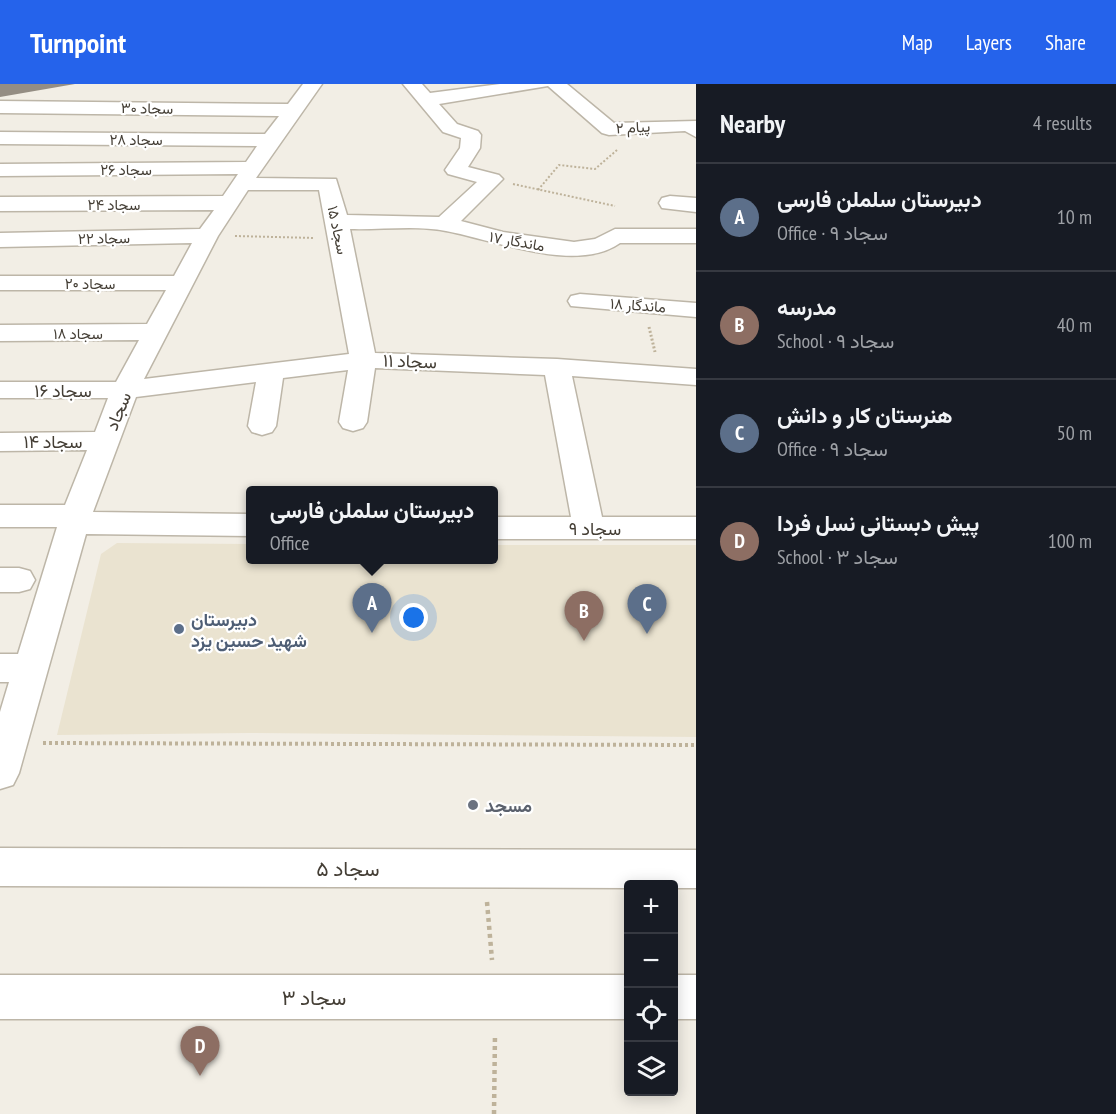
<!DOCTYPE html>
<meta charset="utf-8">
<style>
:root{--surface:#171b24;--page:#242831;--text:#f1f3f6;--muted:#9ea1a6;--line:#363941;--accent:#2563eb}
body{margin:0;font-family:"PT Sans Narrow",Vazirmatn,sans-serif;background:var(--page);color:var(--text)}
.controls{position:absolute;right:18px;bottom:18px;display:grid;overflow:hidden;border-radius:6px;box-shadow:0 3px 15px #0003}
.controls button{width:54px;height:54px;display:grid;place-items:center;padding:0;border:0;border-bottom:2px solid var(--line);background:var(--surface);color:var(--text);font:30px sans-serif}
.you{position:absolute;left:414px;top:534px;width:21px;height:21px;margin:-15px;border:4px solid #fff;border-radius:50%;background:#1a73e8;box-shadow:0 0 0 9px #1a73e833}
.badge{display:grid;place-items:center;width:39px;height:39px;border-radius:50%;background:var(--accent);color:#fff;font-size:20px;font-weight:700}
.pin{position:absolute;translate:-50% -50px;filter:drop-shadow(0 2px 3px #0008)}
.pin::after{content:'';position:absolute;top:32px;width:21px;height:18px;background:inherit;clip-path:polygon(0 0,100% 0,50% 100%)}
.popup{position:absolute;left:246px;top:402px;width:252px;height:78px;box-sizing:border-box;display:grid;place-content:center;border-radius:6px;background:var(--surface);filter:drop-shadow(0 2px 4px #0005);font-size:20px;white-space:nowrap;color:var(--muted)}
.popup b{font-size:22px;color:var(--text)}
.popup::after{content:'';position:absolute;left:50%;top:100%;margin-left:-12px;border:12px solid transparent;border-top-color:var(--surface)}
.list{margin:0;padding:0;list-style:none}
h2{display:flex;justify-content:space-between;align-items:center;height:78px;margin:0;padding:0 24px;font-size:26px}
h2 small{font-size:20px;font-weight:400;color:var(--muted)}
.list li{display:grid;grid-template-columns:39px 1fr auto;gap:18px;align-items:center;box-sizing:border-box;height:108px;padding:0 24px;border-top:2px solid var(--line)}
.list b{display:block;font-size:22px;white-space:nowrap}
.list p{margin:0;font-size:20px;white-space:nowrap;color:var(--muted)}
.list em{font-size:20px;font-style:normal;color:var(--muted)}
.icon{flex:none;width:33px;height:33px;fill:none;stroke:currentColor;stroke-width:2;stroke-linecap:round;stroke-linejoin:round}
.map{position:relative;flex:none;width:696px;height:1030px;overflow:hidden}
header{display:flex;align-items:center;gap:36px;box-sizing:border-box;height:84px;padding:0 30px;background:var(--accent);color:#fff}
header strong{font-size:28px}
nav{display:flex;gap:33px;margin-inline-start:auto;font-size:21px}
main{display:flex}
aside{flex:1;background:var(--surface)}
.map>svg:first-child{display:block}
.education{fill:#eae3d0}
.lines{fill:none;stroke-linecap:round;stroke-linejoin:round}
.minor-casing{stroke:#bdb6a8;stroke-width:3}
.path-far3{stroke:#beb29a;stroke-width:2;stroke-dasharray:2 2;stroke-linecap:butt}
.path-far2{stroke:#beb29a;stroke-width:3;stroke-dasharray:2 2;stroke-linecap:butt}
.path-far1{stroke:#beb29a;stroke-width:4;stroke-dasharray:3 3;stroke-linecap:butt}
.path{stroke:#beb29a;stroke-width:4.5;stroke-dasharray:4 4;stroke-linecap:butt}
.minor{fill:#fff;fill-rule:evenodd}
.shaded-wall{fill:#948d83}
.service-dot{fill:#5c6f8a;stroke:#fff;stroke-width:2}
.worship-dot{fill:#6b7280;stroke:#fff;stroke-width:2}
.labels{text-anchor:middle;dominant-baseline:central;stroke-width:4.5;stroke-linejoin:round;paint-order:stroke}
.far-street-label{font-size:15px;fill:#443e35;stroke:#fff}
.street-label{font-size:18px;fill:#443e35;stroke:#fff}
.service-label{font-size:18px;font-weight:bold;fill:#4e5e75;stroke:#fff;text-anchor:start}
.worship-label{font-size:18px;font-weight:bold;fill:#5b616d;stroke:#fff;text-anchor:start}
.near-street-label{font-size:21px;fill:#443e35;stroke:#fff}
</style>
<header>
<strong>Turnpoint</strong>
<nav><a>Map</a><a>Layers</a><a>Share</a></nav>
</header>
<main>
<div class="map">
<svg width="696" height="1030" viewBox="0 0 696 1030">
<rect width="100%" height="100%" fill="#f2eee5"/>
<polygon class="education" points="117,459 250,460 250,476 494,476 494,461 696,461 696,653 249,649 57,651 101,470"/>
<g class="lines">
<g class="minor-casing">
<g id="minor">
<path d="M 303,0 L 322,0 L 256,94 L 336,95 L 347,131 L 439,133 L 477,98 L 448,90 L 445,86 L 460,64 L 461,54 L 443,48 L 403,0 L 422,0 L 430,9 L 500,0 L 567,0 L 614,39 L 696,37 L 696,53 L 685,47 L 609,51 L 602,49 L 548,2 L 439,20 L 457,40 L 478,47 L 481,51 L 480,64 L 468,83 L 499,91 L 503,95 L 461,137 L 503,148 L 574,158 L 595,155 L 615,145 L 696,145 L 696,159 L 620,159 C 576,190 495,156 446,147 C 416,141 381,146 350,145 L 375,269 L 557,275 L 696,285 L 696,301 L 572,292 L 602,433 L 696,433 L 696,455 L 494,455 L 494,433 L 571,433 L 545,291 L 375,284 L 367,338 L 363,344 L 353,347 L 343,344 L 339,338 L 348,286 L 283,294 L 276,342 L 272,348 L 262,351 L 252,348 L 248,342 L 256,298 L 136,313 L 93,428 L 250,430 L 250,452 L 86,450 L 19,689 L 13,701 L 0,705 L 0,628 L 9,598 L 0,598 L 0,570 L 18,570 L 57,443 L 0,443 L 0,421 L 65,421 L 87,366 L 0,367 L 0,349 L 95,348 L 108,314 L 0,314 L 0,298 L 116,298 L 139,256 L 0,257 L 0,241 L 147,240 L 166,206 L 0,206 L 0,192 L 174,192 L 192,159 L 0,163 L 0,149 L 200,145 L 214,126 L 0,127 L 0,113 L 223,112 L 238,90 L 0,92 L 0,80 L 246,78 L 257,62 L 0,60 L 0,48 L 265,50 L 279,32 L 0,29 L 0,17 L 288,20 ZM 248,106 L 319,106 L 349,270 L 144,295 L 218,152 Z"/>
<polygon points="670,112 696,114 696,128 662,124 659,119 662,114"/>
<polygon points="580,210 696,219 696,233 571,222 568,217 571,212"/>
<polygon points="0,484 19,484 30,487 35,496 30,505 19,508 0,508"/>
<polygon points="0,764 696,766 696,804 674,804 674,800 628,800 628,804 0,802"/>
<rect x="0" y="891" width="628" height="44"/>
<rect x="674" y="891" width="22" height="44"/>
</g>
</g>
<g class="path-far3">
<polyline points="513,100 615,122"/>
<polyline points="538,106 559,81 595,85 617,66"/>
<polyline points="235,152 314,154"/>
</g>
<polyline class="path-far2" points="649,243 655,268"/>
<polyline class="path-far1" points="43,659 696,661"/>
<g class="path">
<polyline points="487,818 492,876"/>
<polyline points="494,1030 495,950"/>
</g>
<use href="#minor" class="minor"/>
</g>
<polygon class="shaded-wall" points="0,0 75,0 0,13"/>
<circle class="service-dot" cx="179" cy="545" r="6"/>
<circle class="worship-dot" cx="473" cy="721" r="6"/>
<g class="labels">
<g class="far-street-label">
<text transform="translate(147 24) rotate(1)">سجاد ۳۰</text>
<text transform="translate(633 43) rotate(-3)">پیام ۲</text>
<text x="136" y="55">سجاد ۲۸</text>
<text x="126" y="85">سجاد ۲۶</text>
<text x="114" y="120">سجاد ۲۴</text>
<text transform="translate(338 146) rotate(78)">سجاد ۱۵</text>
<text transform="translate(104 154) rotate(-1)">سجاد ۲۲</text>
<text transform="translate(517 157) rotate(10)">ماندگار ۱۷</text>
<text x="90" y="199">سجاد ۲۰</text>
<text transform="translate(638 221) rotate(4)">ماندگار ۱۸</text>
<text x="78" y="249">سجاد ۱۸</text>
</g>
<g class="street-label">
<text transform="translate(410 277) rotate(2)">سجاد ۱۱</text>
<text x="63" y="306">سجاد ۱۶</text>
<text transform="translate(118 327) rotate(-68)">سجاد</text>
<text x="53" y="357">سجاد ۱۴</text>
<text x="595" y="444">سجاد ۹</text>
</g>
<g class="service-label">
<text x="191" y="535">دبیرستان<tspan x="191" dy="21">شهید حسین یزد</tspan></text>
</g>
<g class="worship-label">
<text x="485" y="721">مسجد</text>
</g>
<g class="near-street-label">
<text x="348" y="784">سجاد ۵</text>
<text x="314" y="913">سجاد ۳</text>
</g>
</g>
</svg>
<div class="controls">
<button>+</button>
<button>−</button>
<button><svg class="icon" aria-label="locate" viewBox="0 0 24 24"><circle cx="12" cy="12" r="6"/><path d="M12 2v4M12 18v4M2 12h4M18 12h4"/></svg></button>
<button><svg class="icon" aria-label="layers" viewBox="0 0 24 24"><path d="M12 4l9 5-9 5-9-5zM3 14l9 5 9-5"/></svg></button>
</div>
<div class="you"></div>
<div class="pin badge" style="left:372px;top:549px;background:#5c6f8a">A</div>
<div class="popup"><b>دبیرستان سلملن فارسی</b>Office</div>
<div class="pin badge" style="left:584px;top:557px;background:#8d6e63">B</div>
<div class="pin badge" style="left:647px;top:550px;background:#5c6f8a">C</div>
<div class="pin badge" style="left:200px;top:992px;background:#8d6e63">D</div>
</div>
<aside>
<h2>Nearby<small>4 results</small></h2>
<ul class="list">
<li><span class="badge" style="background:#5c6f8a">A</span><div><b>دبیرستان سلملن فارسی</b><p>Office · سجاد ۹</p></div><em>10 m</em></li>
<li><span class="badge" style="background:#8d6e63">B</span><div><b>مدرسه</b><p>School · سجاد ۹</p></div><em>40 m</em></li>
<li><span class="badge" style="background:#5c6f8a">C</span><div><b>هنرستان کار و دانش</b><p>Office · سجاد ۹</p></div><em>50 m</em></li>
<li><span class="badge" style="background:#8d6e63">D</span><div><b>پیش دبستانی نسل فردا</b><p>School · سجاد ۳</p></div><em>100 m</em></li>
</ul>
</aside>
</main>
